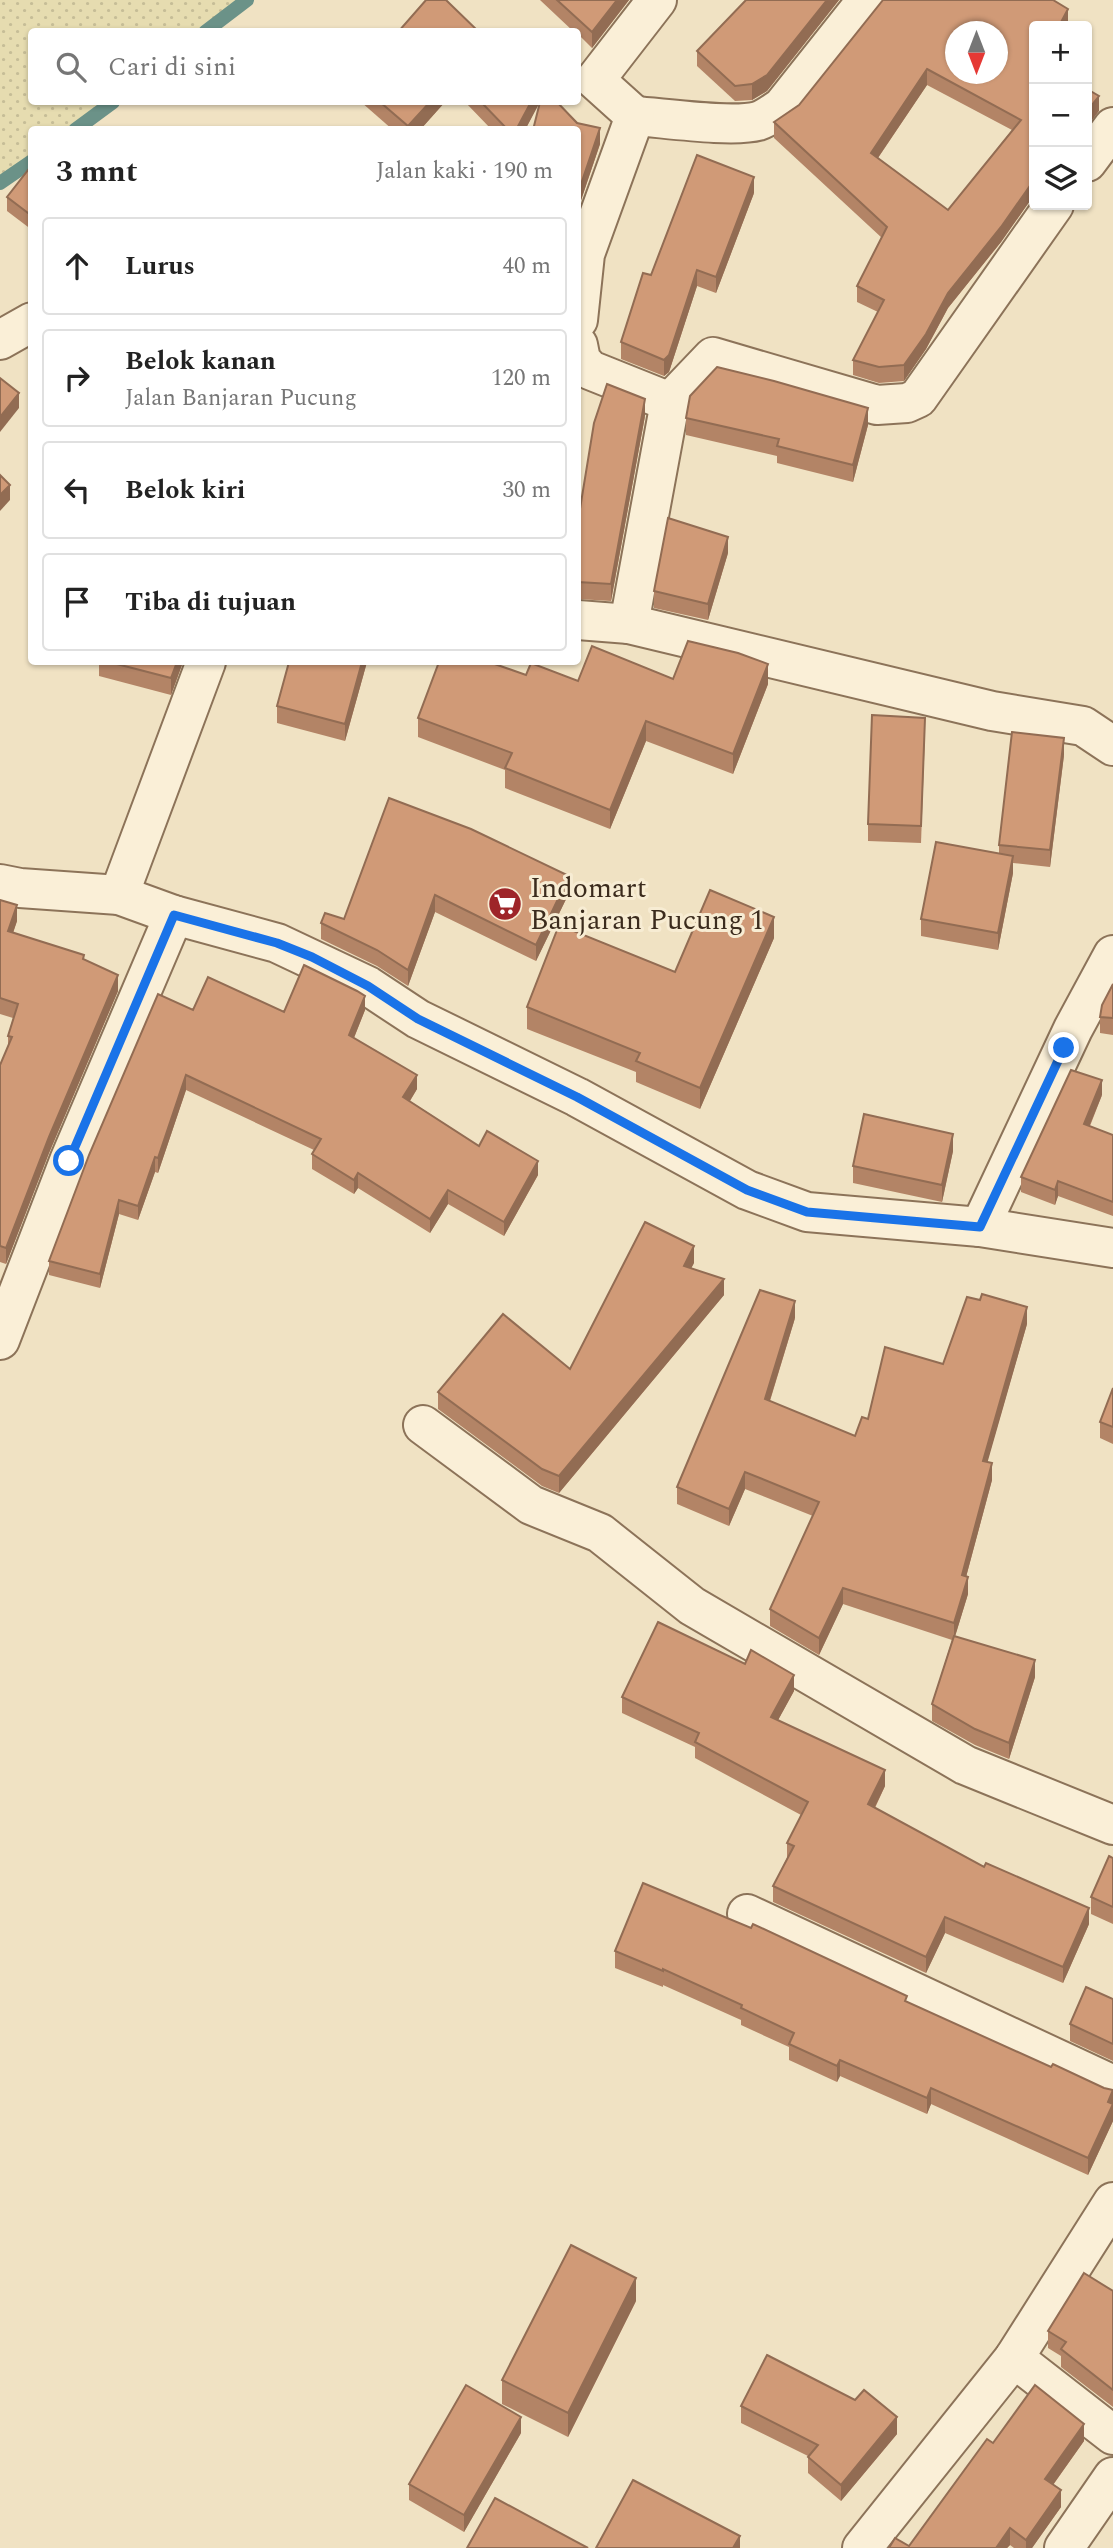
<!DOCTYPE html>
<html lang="id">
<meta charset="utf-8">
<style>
:root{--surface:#fff;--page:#f2f2f2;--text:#222;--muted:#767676;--line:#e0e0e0}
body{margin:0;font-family:Spectral,serif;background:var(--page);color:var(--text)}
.controls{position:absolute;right:21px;top:21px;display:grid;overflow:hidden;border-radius:7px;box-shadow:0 2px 5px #0004}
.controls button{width:63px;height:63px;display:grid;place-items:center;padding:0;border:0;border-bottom:2px solid var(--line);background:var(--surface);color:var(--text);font:35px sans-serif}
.compass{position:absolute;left:945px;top:21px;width:63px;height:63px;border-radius:50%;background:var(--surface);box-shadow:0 2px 5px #0004;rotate:180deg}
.stop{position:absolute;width:21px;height:21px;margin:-16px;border:5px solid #1a73e8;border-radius:50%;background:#fff}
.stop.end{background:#1a73e8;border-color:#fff;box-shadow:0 2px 7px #0008}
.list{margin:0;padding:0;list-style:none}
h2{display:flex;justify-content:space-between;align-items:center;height:91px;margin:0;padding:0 28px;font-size:30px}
h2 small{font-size:23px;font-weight:400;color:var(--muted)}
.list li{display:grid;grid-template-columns:46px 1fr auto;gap:21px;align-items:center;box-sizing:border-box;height:98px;margin:0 14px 14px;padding:0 14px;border:2px solid var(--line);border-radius:7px}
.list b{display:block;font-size:26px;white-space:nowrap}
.list p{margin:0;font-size:23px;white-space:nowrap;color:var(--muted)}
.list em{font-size:23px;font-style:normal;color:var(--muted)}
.icon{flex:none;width:38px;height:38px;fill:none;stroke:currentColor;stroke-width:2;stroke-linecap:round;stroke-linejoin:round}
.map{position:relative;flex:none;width:1113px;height:2548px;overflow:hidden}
.search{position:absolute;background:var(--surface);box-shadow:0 2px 5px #0004;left:28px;top:28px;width:553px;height:77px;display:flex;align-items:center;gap:18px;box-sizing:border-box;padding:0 24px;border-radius:7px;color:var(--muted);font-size:26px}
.panel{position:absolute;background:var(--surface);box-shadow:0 2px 5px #0004;left:28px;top:126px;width:553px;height:539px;border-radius:7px}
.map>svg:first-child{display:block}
.farmland{fill:url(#farmland-dots)}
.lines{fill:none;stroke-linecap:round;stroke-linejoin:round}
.stream{stroke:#6b9288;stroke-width:14}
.minor-casing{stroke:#8c7359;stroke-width:42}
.tertiary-casing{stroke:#8c7359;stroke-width:42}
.minor{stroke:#faefd7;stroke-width:38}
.tertiary{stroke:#faefd7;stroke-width:38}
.wall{fill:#b38466;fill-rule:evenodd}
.shaded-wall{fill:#926c53}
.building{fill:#d09a77;stroke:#926c53;stroke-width:2;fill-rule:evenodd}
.route{stroke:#1a73e8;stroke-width:9}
.labels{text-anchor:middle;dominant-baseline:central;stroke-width:6;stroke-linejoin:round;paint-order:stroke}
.poi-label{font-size:28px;fill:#3b2b1d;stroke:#f7ecd3;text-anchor:start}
</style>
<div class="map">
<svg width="1113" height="2548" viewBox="0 0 1113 2548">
<defs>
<pattern id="farmland-dots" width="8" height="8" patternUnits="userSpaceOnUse" patternTransform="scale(1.75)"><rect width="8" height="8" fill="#e6dcb0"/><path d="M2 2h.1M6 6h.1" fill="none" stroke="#c6bd97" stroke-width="1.8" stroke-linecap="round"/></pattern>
</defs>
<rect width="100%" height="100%" fill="#f0e2c3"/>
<polygon class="farmland" points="0,0 247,0 205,31 32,32 32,102 113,102 75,129 32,130 31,161 0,183"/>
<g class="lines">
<g class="stream">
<polyline points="205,32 247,0"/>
<polyline points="75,130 113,102"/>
<polyline points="0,183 32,161"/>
</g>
<g class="minor-casing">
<g id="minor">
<path d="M 635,116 C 664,118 732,128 758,121 C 767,118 774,112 782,107 L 867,0"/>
<polyline points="1087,162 1113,127"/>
<polyline points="578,320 585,254 635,116 595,80 657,0"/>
<polyline points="0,340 32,322"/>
<polyline points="578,345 581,360 590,370 670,402 629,624 992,711 1083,726 1113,746"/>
<polyline points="670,402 713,357 877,405 907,403 918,398 1054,205"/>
<polyline points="578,620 629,624"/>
<polyline points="119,895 206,662"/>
<polyline points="980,1227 1073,1029 1113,955"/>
<polyline points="0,1340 69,1161 174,915"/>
<polyline points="423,1425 531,1505 600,1533 692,1606 965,1765 1113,1825"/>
<polyline points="747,1914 1113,2085"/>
<polyline points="1014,2358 1113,2435"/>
<polyline points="862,2548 1014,2358 1113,2202"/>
<polyline points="1064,2548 1113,2477"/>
</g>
</g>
<g class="tertiary-casing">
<polyline id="tertiary" points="0,884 20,888 119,895 174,915 277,943 368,986 418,1019 577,1097 747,1190 807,1212 980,1227 1113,1248"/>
</g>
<use href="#minor" class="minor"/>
<use href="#tertiary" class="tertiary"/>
</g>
<g class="wall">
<polygon points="540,0 629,0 592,48 578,34 578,32 574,32"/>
<polygon points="746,0 839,0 767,91 752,100 735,101 697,66 697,51"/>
<path d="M 883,0 L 1053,0 L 1068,9 L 1068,26 L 1034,26 L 1034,195 L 1001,242 L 948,308 L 926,349 L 904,381 L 879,383 L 853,375 L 853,360 L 878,312 L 857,302 L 857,286 L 882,238 L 774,138 L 774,122 L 799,105 ZM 956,32 L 998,32 L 998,74 L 956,74 ZM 927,85 L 1012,130 L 948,210 L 878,158 Z"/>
<polygon points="361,102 445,102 420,130 393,130"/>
<polygon points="465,102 557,102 600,144 578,209 578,130 539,103 525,130 492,130"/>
<polygon points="32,165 32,230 7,211 7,197"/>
<polygon points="754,193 716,293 697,286 669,372 664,376 621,359 621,342 651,275"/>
<polygon points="645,416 611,601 578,599 578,515 579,515"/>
<polygon points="686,418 868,425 853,482 777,463 777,456 686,435"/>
<polygon points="728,553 708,620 654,608 654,591"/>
<polygon points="99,662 183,662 171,695 99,676"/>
<polygon points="367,662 345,741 277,723 277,706"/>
<polygon points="526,675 578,681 673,679 768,684 733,774 646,741 610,829 505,788 505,770 418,737 418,718"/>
<polygon points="925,734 921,843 868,841 868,824"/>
<polygon points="1064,755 1050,867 1013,863 1013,873 998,950 921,936 921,919 999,854 999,845"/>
<polygon points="389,798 569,893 536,961 435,912 408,986 377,966 321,939 321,923 344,919"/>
<polygon points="0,900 17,921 13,933 84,960 118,991 49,1153 6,1264 0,1262 0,1065 8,1047 8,1036 13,1018 0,1014"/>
<polygon points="774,938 700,1109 636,1082 636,1072 527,1029 527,1007 675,972"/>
<polygon points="1113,984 1113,1035 1100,1033 1100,1017"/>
<polygon points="193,1010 284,1012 365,1010 354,1038 417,1089 410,1101 479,1146 538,1175 504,1236 448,1204 430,1233 358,1188 354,1194 312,1169 312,1154 314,1150 186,1090 158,1173 155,1172 138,1220 119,1214 100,1288 49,1275 49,1261"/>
<polygon points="1102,1095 1090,1126 1113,1135 1113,1216 1058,1196 1055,1205 1021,1192 1021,1177"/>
<polygon points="953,1151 942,1202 853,1183 853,1166"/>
<polygon points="694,1263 691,1268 724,1295 559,1493 542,1486 438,1409 438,1392 570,1369"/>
<polygon points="795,1318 770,1401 855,1436 868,1419 943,1364 1027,1324 987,1462 992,1480 966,1577 968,1594 955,1636 1035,1677 1009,1759 975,1745 932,1721 932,1704 952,1640 843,1604 819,1655 770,1626 770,1609 813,1516 745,1489 729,1526 677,1504 677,1487"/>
<polygon points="1113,1388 1113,1444 1100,1438 1100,1422"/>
<polygon points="794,1691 778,1720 885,1786 875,1808 1089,1924 1063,1983 945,1933 926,1973 773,1902 773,1886 787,1858 787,1843 801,1815 695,1758 695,1747 622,1713 622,1697"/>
<polygon points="1113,1858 1113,1924 1091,1914 1091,1897"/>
<polygon points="615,1951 907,2002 1051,2067 1104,2088 1113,2090 1113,2121 1088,2175 931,2104 927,2114 840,2076 837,2082 789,2060 789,2047 741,2025 741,2020 663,1985 663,1987 615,1968"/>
<polygon points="1113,1999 1113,2061 1070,2041 1070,2024"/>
<polygon points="1113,2291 1113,2407 1061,2367 1061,2356 1048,2348 1048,2331"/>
<polygon points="636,2301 568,2437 502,2404 502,2380"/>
<polygon points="741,2406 897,2434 841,2501 808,2473 808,2456 741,2423"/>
<polygon points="521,2433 464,2532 409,2500 409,2484"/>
<polygon points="1084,2441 1053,2485 1061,2507 1032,2548 1014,2548 1010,2545 1007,2548 889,2548 909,2546 993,2443"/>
</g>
<g class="shaded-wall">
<polygon points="617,0 629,0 592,48 592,32"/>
<polygon points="827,0 839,0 767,91 752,100 752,84"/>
<polygon points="1068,9 1068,26 1059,26"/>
<polygon points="927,69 927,85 871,168 871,153"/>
<polygon points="1099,96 1099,111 1087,127 1087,111"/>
<polygon points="430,102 445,102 420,130 408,130 408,126"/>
<polygon points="531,102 540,102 525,130 516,130"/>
<polygon points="600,128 600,144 578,209 578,193"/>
<polygon points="754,177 754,193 716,293 716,277"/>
<polygon points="1034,180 1034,195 1001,242 948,308 926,349 904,381 904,365 948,293"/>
<polygon points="697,270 697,286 669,372 664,376 664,360"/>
<polygon points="19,393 19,408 0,432 0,417"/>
<polygon points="645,399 645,416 611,601 611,584"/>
<polygon points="868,408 868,425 853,482 853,465"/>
<polygon points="10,485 10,500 0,511 0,495"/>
<polygon points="728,537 728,553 708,620 708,604"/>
<polygon points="177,662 183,662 171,695 171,678"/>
<polygon points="362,662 367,662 345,741 345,724"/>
<polygon points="768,664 768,684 733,774 733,754"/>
<polygon points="646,721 646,741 610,829 610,810"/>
<polygon points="1064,738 1064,755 1050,867 1050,850"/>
<polygon points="1013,856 1013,873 998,950 998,933"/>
<polygon points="569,876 569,893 536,961 536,945"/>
<polygon points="435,895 435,912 408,986 408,970"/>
<polygon points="17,905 17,921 8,947 8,931"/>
<polygon points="774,917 774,938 700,1109 700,1088"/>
<polygon points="118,975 118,991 49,1153 6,1264 6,1248 49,1137"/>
<polygon points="365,996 365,1010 349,1050 349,1035"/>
<polygon points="186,1075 186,1090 158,1173 158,1158"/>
<polygon points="417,1075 417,1089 403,1112 403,1097"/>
<polygon points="1102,1080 1102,1095 1084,1139 1084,1124"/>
<polygon points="953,1134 953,1151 942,1202 942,1185"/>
<polygon points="155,1157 155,1172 138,1220 138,1206"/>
<polygon points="538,1161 538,1175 504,1236 504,1222"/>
<polygon points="358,1173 358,1188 354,1194 354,1180"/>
<polygon points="1058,1181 1058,1196 1055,1205 1055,1190"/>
<polygon points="448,1190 448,1204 430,1233 430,1219"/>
<polygon points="119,1200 119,1214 100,1288 100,1274"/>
<polygon points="694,1246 694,1263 684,1282 684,1266"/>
<polygon points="724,1279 724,1295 559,1493 559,1476"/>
<polygon points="795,1301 795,1318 765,1416 765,1399"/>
<polygon points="1027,1307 1027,1324 983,1478 983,1461"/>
<polygon points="992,1463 992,1480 962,1592 962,1575"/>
<polygon points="745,1472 745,1489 729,1526 729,1509"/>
<polygon points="968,1577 968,1594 954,1640 954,1623"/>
<polygon points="843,1588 843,1604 819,1655 819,1638"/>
<polygon points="1035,1660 1035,1677 1009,1759 1009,1743"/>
<polygon points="794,1675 794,1691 771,1733 771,1717"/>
<polygon points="885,1770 885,1786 868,1821 868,1804"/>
<polygon points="1089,1908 1089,1924 1063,1983 1063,1967"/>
<polygon points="945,1917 945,1933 926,1973 926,1957"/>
<polygon points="840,2060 840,2076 837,2082 837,2066"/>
<polygon points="931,2088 931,2104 927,2114 927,2098"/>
<polygon points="1113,2090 1113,2121 1088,2175 1088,2158"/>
<polygon points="636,2278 636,2301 568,2437 568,2413"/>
<polygon points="521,2417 521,2433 464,2532 464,2515"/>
<polygon points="897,2417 897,2434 841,2501 841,2485"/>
<polygon points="1084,2424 1084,2441 1045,2496 1045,2479"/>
<polygon points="1061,2490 1061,2507 1032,2548 1026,2548 1026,2540"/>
<polygon points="1010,2528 1010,2545 1007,2548 996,2548"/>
<polygon points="740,2536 740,2548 733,2548"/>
</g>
<g class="building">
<polygon points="426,0 446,0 479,32 398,32"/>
<polygon points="557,0 617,0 592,32"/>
<polygon points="746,0 827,0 767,75 752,84 735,86 697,51"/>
<path d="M 883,0 L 1053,0 L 1068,9 L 1059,26 L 1034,26 L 1034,180 L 1001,227 L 948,293 L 926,334 L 904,365 L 879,367 L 853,360 L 884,300 L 857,286 L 887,227 L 774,122 L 799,105 ZM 956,32 L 998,32 L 998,74 L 956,74 ZM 927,69 L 1021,120 L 948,210 L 871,153 Z"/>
<polygon points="1087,89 1099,96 1087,111"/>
<polygon points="380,102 430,102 408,126"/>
<polygon points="481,102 531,102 516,130 508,130"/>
<polygon points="540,102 557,102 577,123 600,128 578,193 578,130 533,130"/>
<polygon points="697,155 754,177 716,277 697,270 669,355 664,360 621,342 643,273 651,275"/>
<polygon points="32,165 32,216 7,197"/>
<polygon points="717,367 774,381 868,408 853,465 777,446 779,439 686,418 690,396"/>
<polygon points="0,378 19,393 0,417"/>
<polygon points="607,384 645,399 611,584 578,582 578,515 579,515 594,423"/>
<polygon points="0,475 10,485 0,495"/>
<polygon points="668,518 728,537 708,604 654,591"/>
<polygon points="688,641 738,653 768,664 733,754 646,721 610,810 505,768 512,753 418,718 439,662 489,662 526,675 531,663 578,681 592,646 673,679"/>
<polygon points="109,662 177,662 171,678"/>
<polygon points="289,662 362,662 345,724 277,706"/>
<polygon points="872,715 925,718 921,826 868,824"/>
<polygon points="1012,732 1064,738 1050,850 999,845"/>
<polygon points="389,798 471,829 569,876 536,945 435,895 408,970 377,950 321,923 325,913 344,919"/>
<polygon points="936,842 1013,856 998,933 921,919"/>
<polygon points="710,890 774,917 700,1088 636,1061 640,1053 527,1007 559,925 675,972"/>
<polygon points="0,900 17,905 8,931 84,955 83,959 118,975 49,1137 6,1248 0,1246 0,1065 12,1037 8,1036 18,1004 0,998"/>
<polygon points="304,965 357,991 365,996 349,1035 417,1075 403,1097 479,1146 487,1131 538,1161 504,1222 448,1190 430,1219 358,1173 354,1180 312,1154 321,1139 186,1075 158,1158 155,1157 138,1206 119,1200 100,1274 49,1261 89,1155 158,994 193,1010 208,977 284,1012"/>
<polygon points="1113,984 1113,1018 1100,1017 1102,1005"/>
<polygon points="1071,1070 1102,1080 1084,1124 1113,1135 1113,1202 1058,1181 1055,1190 1021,1177"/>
<polygon points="864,1114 953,1134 942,1185 853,1166"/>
<polygon points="645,1222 694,1246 684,1266 724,1279 559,1476 542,1469 438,1392 503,1314 570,1369"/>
<polygon points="760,1290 795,1301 765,1399 855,1436 862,1417 868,1419 885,1347 943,1364 967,1297 980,1300 982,1294 1027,1307 983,1461 992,1463 962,1575 968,1577 954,1623 843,1588 819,1638 770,1609 819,1502 745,1472 729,1509 677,1487"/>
<polygon points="1113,1388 1113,1427 1100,1422"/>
<polygon points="658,1622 745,1664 751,1650 794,1675 771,1717 885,1770 868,1804 984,1867 986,1863 1089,1908 1063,1967 945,1917 926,1957 773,1886 794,1846 787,1843 808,1802 695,1742 699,1733 622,1697"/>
<polygon points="954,1636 1035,1660 1009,1743 975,1729 932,1704"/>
<polygon points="1109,1856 1113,1858 1113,1907 1091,1897"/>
<polygon points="643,1883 751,1928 753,1924 907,1996 905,2001 1051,2067 1053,2064 1104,2088 1113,2090 1108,2102 1113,2104 1088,2158 931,2088 927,2098 840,2060 837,2066 789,2044 794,2033 741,2008 742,2005 663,1969 663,1971 615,1951"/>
<polygon points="1086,1987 1113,1999 1113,2044 1070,2024"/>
<polygon points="571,2245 636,2278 568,2413 502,2380"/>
<polygon points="1084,2273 1113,2291 1113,2390 1061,2349 1066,2342 1048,2331"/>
<polygon points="767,2355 855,2400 864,2390 897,2417 841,2485 808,2457 818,2445 741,2406"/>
<polygon points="466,2385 521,2417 464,2515 409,2484"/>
<polygon points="1035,2385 1084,2424 1045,2479 1061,2490 1026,2540 1010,2528 996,2548 889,2548 895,2538 909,2546 987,2439 993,2443"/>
<polygon points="633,2480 740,2536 733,2548 596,2548"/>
<polygon points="495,2498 588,2548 467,2548"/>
</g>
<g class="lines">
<polyline class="route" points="69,1161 174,915 277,943 312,957 368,986 418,1019 577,1097 747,1190 807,1212 980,1227 1064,1048"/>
</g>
<defs>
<g id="supermarket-disc" transform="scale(1.75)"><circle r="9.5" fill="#9e2529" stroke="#f7ecd3"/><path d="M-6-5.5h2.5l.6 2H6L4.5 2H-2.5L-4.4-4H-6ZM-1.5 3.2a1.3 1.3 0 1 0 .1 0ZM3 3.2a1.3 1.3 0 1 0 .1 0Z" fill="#fff"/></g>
</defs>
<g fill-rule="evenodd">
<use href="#supermarket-disc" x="505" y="904"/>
</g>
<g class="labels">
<g class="poi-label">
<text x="530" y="888">Indomart<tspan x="530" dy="32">Banjaran Pucung 1</tspan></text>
</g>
</g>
</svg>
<div class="controls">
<button>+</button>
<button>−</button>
<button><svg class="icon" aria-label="layers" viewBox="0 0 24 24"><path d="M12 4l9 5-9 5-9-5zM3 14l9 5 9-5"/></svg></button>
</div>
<svg class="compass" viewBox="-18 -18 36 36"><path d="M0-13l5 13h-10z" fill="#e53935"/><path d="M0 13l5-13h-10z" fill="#767676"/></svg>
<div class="stop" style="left:69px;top:1161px"></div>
<div class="stop end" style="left:1064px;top:1048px"></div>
<div class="search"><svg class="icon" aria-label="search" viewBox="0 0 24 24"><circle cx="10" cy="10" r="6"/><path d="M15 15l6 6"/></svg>Cari di sini</div>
<section class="panel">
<h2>3 mnt<small>Jalan kaki · 190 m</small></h2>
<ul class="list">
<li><svg class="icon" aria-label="ahead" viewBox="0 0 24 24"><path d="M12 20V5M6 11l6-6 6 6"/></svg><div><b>Lurus</b></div><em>40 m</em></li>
<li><svg class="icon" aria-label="right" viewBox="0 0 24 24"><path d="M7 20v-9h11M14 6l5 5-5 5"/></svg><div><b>Belok kanan</b><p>Jalan Banjaran Pucung</p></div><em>120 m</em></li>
<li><svg class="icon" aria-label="left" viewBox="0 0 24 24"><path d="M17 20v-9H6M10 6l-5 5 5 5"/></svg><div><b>Belok kiri</b></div><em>30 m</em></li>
<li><svg class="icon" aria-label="arrive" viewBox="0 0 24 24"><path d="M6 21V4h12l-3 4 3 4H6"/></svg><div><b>Tiba di tujuan</b></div></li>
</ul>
</section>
</div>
